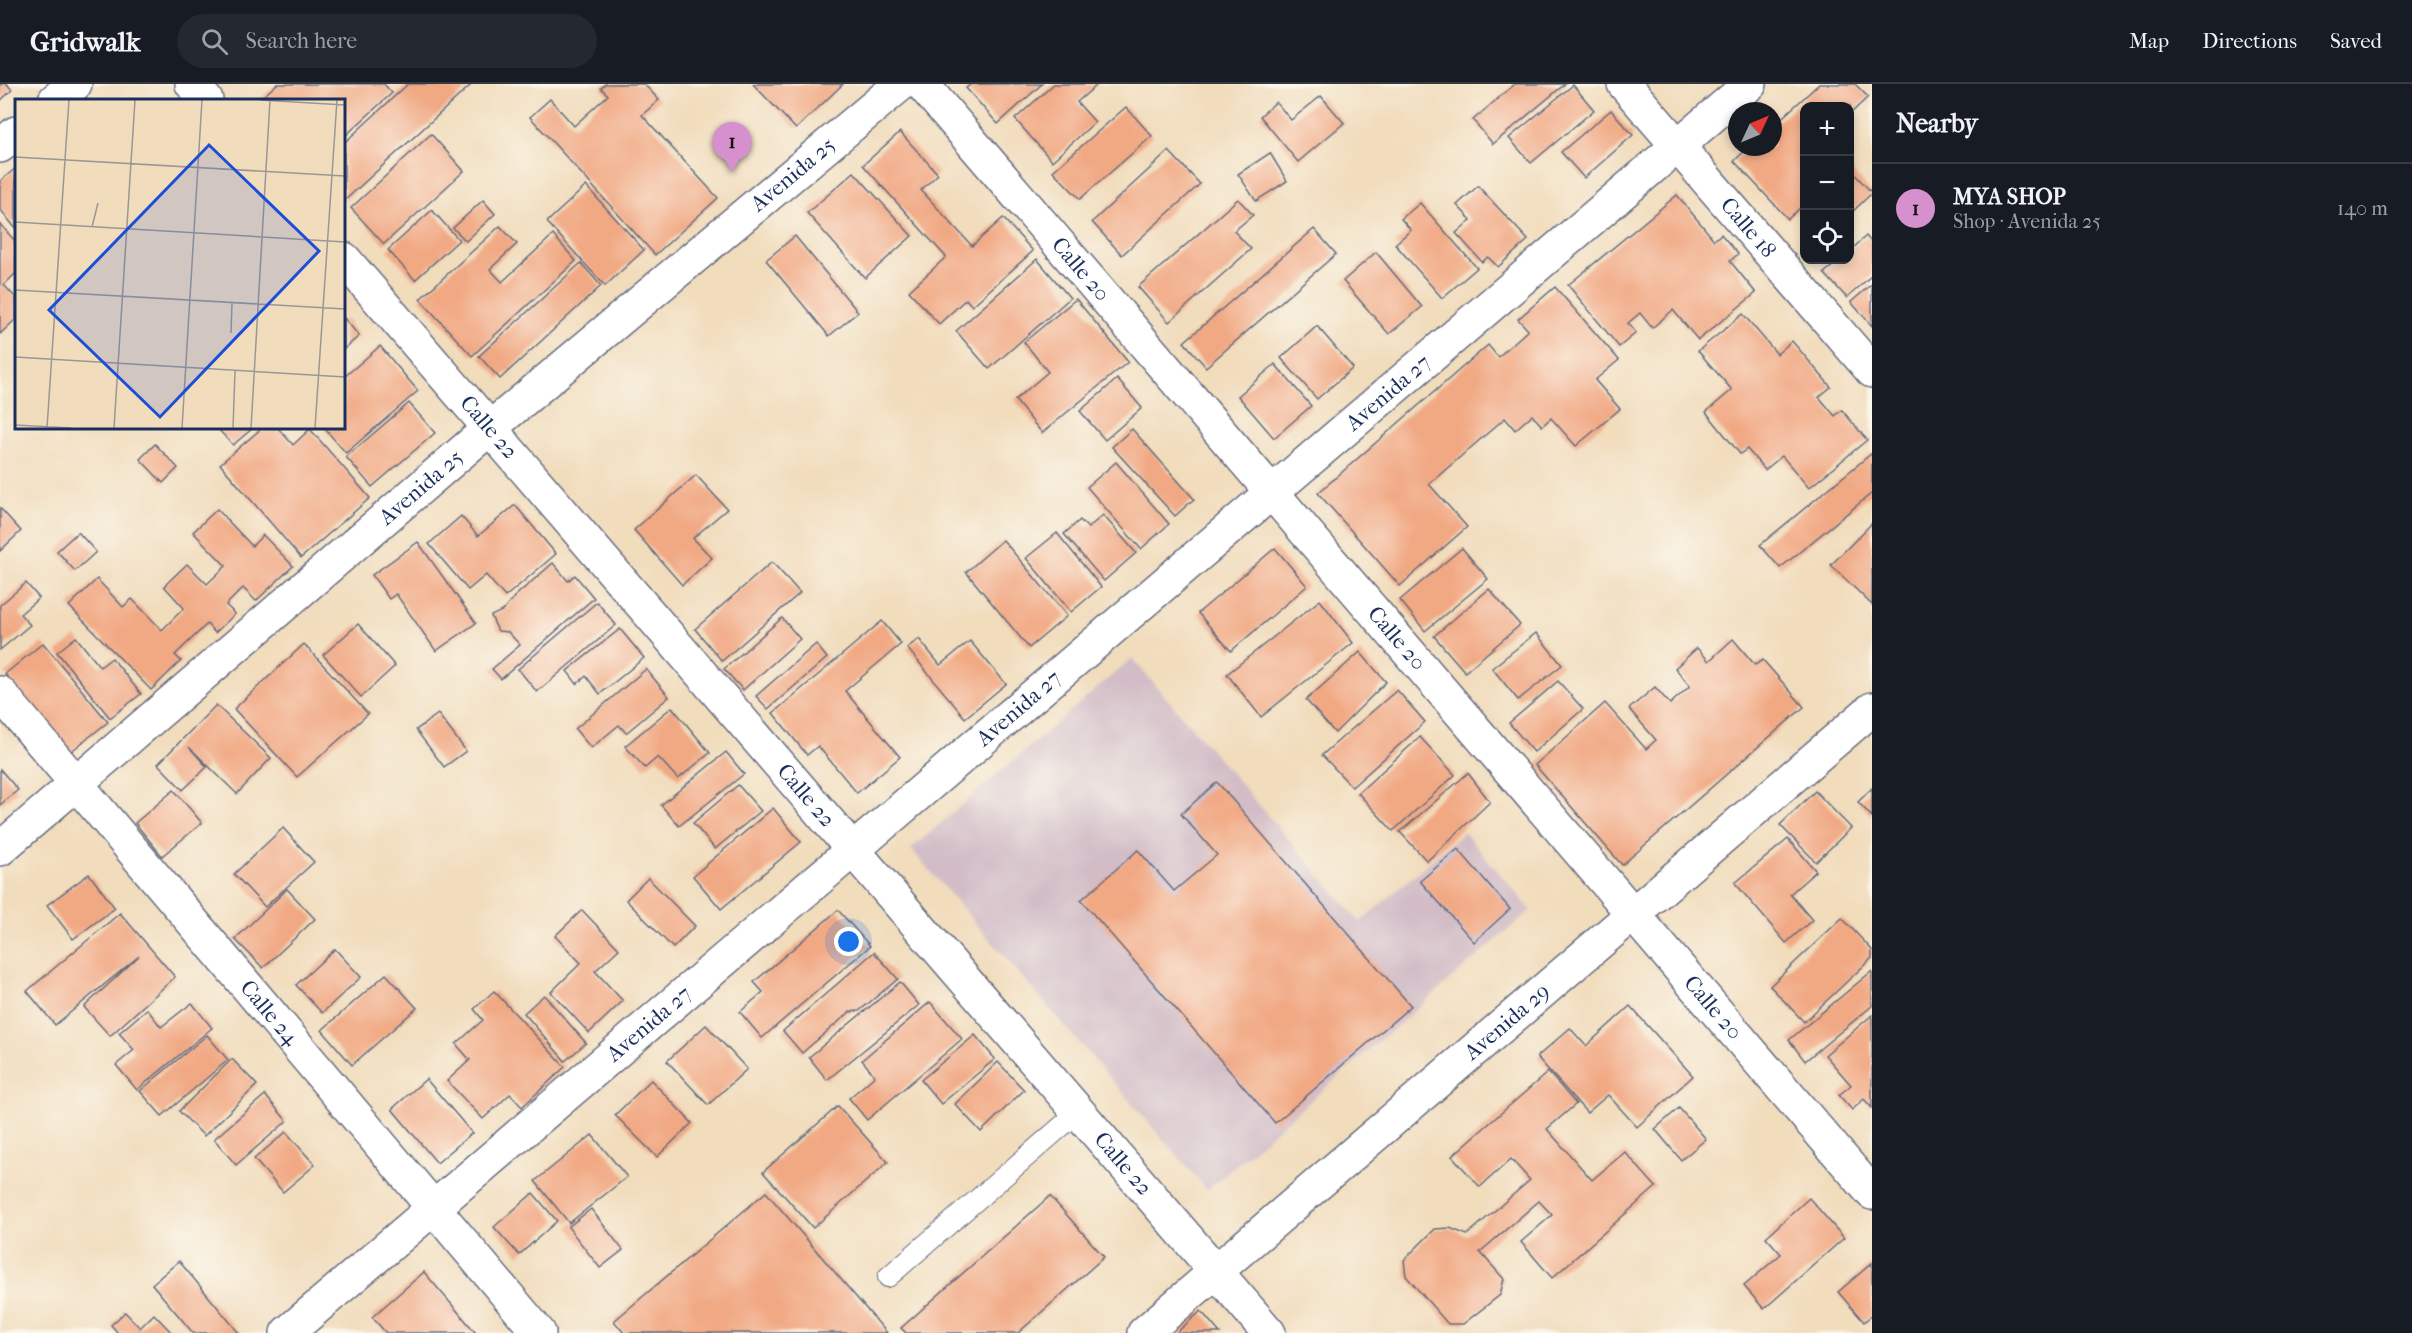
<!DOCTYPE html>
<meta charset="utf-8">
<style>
:root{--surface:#171b24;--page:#242831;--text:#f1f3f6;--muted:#9ea1a6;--line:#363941;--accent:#d690ce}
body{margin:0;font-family:"IM FELL French Canon",serif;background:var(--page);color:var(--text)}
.controls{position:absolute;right:18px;top:18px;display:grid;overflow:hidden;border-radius:12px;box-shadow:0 3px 9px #0003}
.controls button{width:54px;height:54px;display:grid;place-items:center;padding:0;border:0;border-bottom:2px solid var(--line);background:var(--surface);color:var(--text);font:30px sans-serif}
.compass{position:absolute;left:1728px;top:18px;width:54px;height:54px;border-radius:50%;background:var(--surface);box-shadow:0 3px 9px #0003;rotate:46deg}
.you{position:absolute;left:849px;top:858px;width:21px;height:21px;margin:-15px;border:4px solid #fff;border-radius:50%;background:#1a73e8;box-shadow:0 0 0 9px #1a73e833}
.badge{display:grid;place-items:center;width:39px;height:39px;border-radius:50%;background:var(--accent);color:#111;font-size:20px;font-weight:700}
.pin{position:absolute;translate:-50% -50px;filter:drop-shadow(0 2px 3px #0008)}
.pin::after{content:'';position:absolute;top:32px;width:21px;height:18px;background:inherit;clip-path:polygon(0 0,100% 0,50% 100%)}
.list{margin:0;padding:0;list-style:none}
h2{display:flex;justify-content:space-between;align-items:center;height:78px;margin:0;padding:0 24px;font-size:26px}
h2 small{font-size:20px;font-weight:400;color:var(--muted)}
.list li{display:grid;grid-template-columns:39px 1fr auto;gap:18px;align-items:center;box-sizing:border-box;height:90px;padding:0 24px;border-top:2px solid var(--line)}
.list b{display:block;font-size:22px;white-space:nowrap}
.list p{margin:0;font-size:20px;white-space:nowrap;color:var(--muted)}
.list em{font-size:20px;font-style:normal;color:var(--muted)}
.icon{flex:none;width:33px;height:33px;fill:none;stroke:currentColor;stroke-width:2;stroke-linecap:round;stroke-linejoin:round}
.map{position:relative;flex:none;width:1872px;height:1249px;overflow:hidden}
header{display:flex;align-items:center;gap:36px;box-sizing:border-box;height:84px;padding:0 30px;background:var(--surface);border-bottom:2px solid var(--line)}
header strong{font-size:28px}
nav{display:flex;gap:33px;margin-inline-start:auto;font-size:21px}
.search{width:420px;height:54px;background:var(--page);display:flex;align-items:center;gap:15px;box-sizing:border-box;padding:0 21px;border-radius:33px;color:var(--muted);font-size:22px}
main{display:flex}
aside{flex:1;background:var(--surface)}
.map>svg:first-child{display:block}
.industrial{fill:#d2bdc7}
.building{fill:#f1a984}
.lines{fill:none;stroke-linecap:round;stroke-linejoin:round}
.lane-casing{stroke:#666c7f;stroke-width:22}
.street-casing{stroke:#666c7f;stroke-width:36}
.lane{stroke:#fff;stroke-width:20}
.street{stroke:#fff;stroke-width:33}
.labels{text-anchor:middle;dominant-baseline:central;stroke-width:5;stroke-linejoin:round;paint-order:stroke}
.street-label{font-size:22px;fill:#1b2f5e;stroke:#fbf7ec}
.inset-road{fill:none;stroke:#9b9796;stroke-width:1.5}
.view{fill:#1d4ed8;fill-opacity:0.15;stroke:#1d4ed8;stroke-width:3}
.inset-edge{fill:none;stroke:#1b2f5e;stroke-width:3}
</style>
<header>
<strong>Gridwalk</strong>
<div class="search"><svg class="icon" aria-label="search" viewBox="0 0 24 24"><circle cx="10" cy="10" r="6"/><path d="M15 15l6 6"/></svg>Search here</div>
<nav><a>Map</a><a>Directions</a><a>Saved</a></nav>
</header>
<main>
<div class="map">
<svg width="1872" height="1249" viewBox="0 0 1872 1249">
<rect width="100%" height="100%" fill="#fbf7ec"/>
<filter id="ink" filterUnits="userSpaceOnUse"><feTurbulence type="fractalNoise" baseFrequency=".0167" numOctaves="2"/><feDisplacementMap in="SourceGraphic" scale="12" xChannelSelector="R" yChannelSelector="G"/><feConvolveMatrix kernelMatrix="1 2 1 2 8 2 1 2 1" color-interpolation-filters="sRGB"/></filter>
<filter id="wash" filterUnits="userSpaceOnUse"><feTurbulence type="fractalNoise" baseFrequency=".008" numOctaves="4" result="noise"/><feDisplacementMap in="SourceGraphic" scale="24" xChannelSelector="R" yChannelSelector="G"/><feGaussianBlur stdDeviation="1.35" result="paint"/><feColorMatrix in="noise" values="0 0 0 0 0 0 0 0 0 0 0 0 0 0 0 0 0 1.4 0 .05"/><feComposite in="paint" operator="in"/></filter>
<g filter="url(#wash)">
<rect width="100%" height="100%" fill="#f1dcbc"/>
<polygon class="industrial" points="1132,574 1360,838 1464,748 1531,826 1207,1106 911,765"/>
<g id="blocks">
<g class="building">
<polygon points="0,0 7,0 12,6 0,17"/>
<polygon points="277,0 384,0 392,9 344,53 344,16 259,16"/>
<polygon points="408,0 472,0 344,117 344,59"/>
<polygon points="605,0 644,0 659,16 642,31 718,114 655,171 530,33 550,15 574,42 608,11 601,4"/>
<polygon points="753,0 843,0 796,45"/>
<polygon points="971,0 1042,0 998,40 966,4"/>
<polygon points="1054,0 1098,0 1077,18 1095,38 1052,77 1015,35"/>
<polygon points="1515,0 1565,0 1493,60 1473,36"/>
<polygon points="1819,0 1855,0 1868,13 1850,30 1850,22 1804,22 1804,128 1800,124 1788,135 1734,77 1749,63 1773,63 1773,42"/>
<polygon points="1573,1 1594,26 1531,79 1509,54"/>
<polygon points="1321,12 1344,39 1298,78 1260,32 1276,18 1291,36"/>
<polygon points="1126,23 1152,52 1080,115 1053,87"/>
<polygon points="1611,26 1633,51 1584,94 1561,68"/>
<polygon points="900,48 938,90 921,106 972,162 1003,134 1033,167 972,222 966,215 939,240 909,207 946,173 863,81"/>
<polygon points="431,50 464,87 384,160 351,124"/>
<polygon points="1169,67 1200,100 1122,171 1092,138"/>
<polygon points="1270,69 1287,97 1256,117 1238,90"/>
<polygon points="16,84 16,145 0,125 0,97"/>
<polygon points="1850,85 1872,109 1850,130"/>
<polygon points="854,88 912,152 865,194 807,129"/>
<polygon points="586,102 644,166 605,202 547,138"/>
<polygon points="1478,102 1528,156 1498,183 1488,173 1482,178 1456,149 1471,136 1457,121"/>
<polygon points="1677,111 1714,156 1721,150 1738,170 1730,177 1756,209 1698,256 1673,226 1652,244 1640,229 1628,239 1636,249 1619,263 1568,201"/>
<polygon points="1238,115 1253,131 1234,147 1251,165 1169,238 1138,203"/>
<polygon points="483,116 495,130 466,157 453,144"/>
<polygon points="1420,119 1477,184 1442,214 1395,160 1411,146 1401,135"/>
<polygon points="432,126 459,156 415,196 388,166"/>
<polygon points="0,140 16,158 16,189 4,201 16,214 16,235 0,250"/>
<polygon points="500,142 517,160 490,185 502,198 553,151 576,177 472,272 420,215"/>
<polygon points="1314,145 1336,170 1206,283 1184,258"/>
<polygon points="795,152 858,228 829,252 766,176"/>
<polygon points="1866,152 1872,159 1872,191 1847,214 1824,189 1840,176 1850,176 1850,167"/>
<polygon points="1376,168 1422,223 1389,250 1343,197"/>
<polygon points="1037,175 1070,214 989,285 956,247"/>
<polygon points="581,179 601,202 500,295 479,272"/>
<polygon points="1872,200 1872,242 1851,218"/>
<polygon points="1555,203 1619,276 1595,296 1620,325 1576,362 1551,334 1542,342 1532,331 1515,346 1505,334 1429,400 1467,443 1400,502 1318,409 1488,261 1498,273 1528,246 1518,235"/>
<polygon points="1076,215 1128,278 1042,349 1015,316 1048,288 1024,258"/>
<polygon points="1743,230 1777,270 1792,257 1831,303 1819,313 1835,332 1842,326 1867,356 1809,404 1782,372 1765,386 1747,365 1740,370 1706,328 1732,306 1698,267"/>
<polygon points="344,234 359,252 344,265"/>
<polygon points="1317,242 1353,284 1317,315 1281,274"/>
<polygon points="380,262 418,307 346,369 324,344 344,344 344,293"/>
<polygon points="1275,280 1311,322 1274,354 1238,312"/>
<polygon points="1117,295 1142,324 1105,356 1080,327"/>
<polygon points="409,319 435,349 372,403 346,373"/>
<polygon points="217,344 253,344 233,361"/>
<polygon points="262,344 278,344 293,361 310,345 370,414 301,474 220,380"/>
<polygon points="1132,345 1194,415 1175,432 1112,363"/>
<polygon points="155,360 178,384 163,399 140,375"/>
<polygon points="1872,369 1872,409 1780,484 1760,461"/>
<polygon points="1116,378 1169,440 1141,465 1087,403"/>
<polygon points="696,391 727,425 693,454 712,474 682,501 634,446"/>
<polygon points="515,421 556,470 505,513 486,491 468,506 429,460 461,432 478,452"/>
<polygon points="0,424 21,447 0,467"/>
<polygon points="217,425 252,462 263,451 293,482 256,517 243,504 226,521 235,530 215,549 207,540 175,571 181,577 151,606 69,522 97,495 123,523 132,515 162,546 184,524 164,502 187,480 207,500 226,482 193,448"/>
<polygon points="1103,431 1136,469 1104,497 1064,450 1080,436 1088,444"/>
<polygon points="1872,439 1872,521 1831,481"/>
<polygon points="78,448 96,468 75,487 57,467"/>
<polygon points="1057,449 1101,503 1071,528 1026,474"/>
<polygon points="1003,456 1067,532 1029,564 966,488"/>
<polygon points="418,458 476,539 436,567 396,510 389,515 372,491"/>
<polygon points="1275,464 1307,502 1231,567 1198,529"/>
<polygon points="1462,464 1488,495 1425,547 1400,516"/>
<polygon points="772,478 800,509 722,577 695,545"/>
<polygon points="553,479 568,497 575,491 594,514 501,595 492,585 520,561 508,548 498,547 491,532 504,526 514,513"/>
<polygon points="26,499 39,514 20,530 30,541 0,566 0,521"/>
<polygon points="1489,505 1520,541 1465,588 1434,552"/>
<polygon points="1320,516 1353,559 1261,633 1227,590"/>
<polygon points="597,518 616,541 537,608 518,585"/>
<polygon points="782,534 800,555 743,606 724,585"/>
<polygon points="882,537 901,560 845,607 900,673 857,709 818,662 807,671 773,629"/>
<polygon points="358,540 395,582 361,613 323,571"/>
<polygon points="620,545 644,574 600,610 586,592 577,600 567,587"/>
<polygon points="1536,549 1562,581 1518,616 1492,584"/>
<polygon points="76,553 100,583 112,574 141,610 110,634 57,568"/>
<polygon points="919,555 940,581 970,557 1006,600 965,634 907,564"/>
<polygon points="1733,555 1755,581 1763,576 1804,623 1622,781 1535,681 1605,619 1646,665 1656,656 1629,625 1655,603 1670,620 1690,602 1675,584 1697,564 1709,577"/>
<polygon points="43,559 108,638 69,669 5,590"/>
<polygon points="304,560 368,630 297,693 234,625"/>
<polygon points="816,560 827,574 768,625 756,612"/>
<polygon points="1360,568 1386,598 1335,649 1306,616"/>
<polygon points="646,585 669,613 626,649 619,641 591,664 575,645"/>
<polygon points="1558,597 1583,625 1534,668 1509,639"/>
<polygon points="1397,606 1425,638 1352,703 1322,671"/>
<polygon points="216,621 271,674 237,710 189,663 207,683 183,706 158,680"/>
<polygon points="672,623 710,669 678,695 658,673 645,684 625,662"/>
<polygon points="438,630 466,667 444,683 416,646"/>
<polygon points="1420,653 1455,691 1393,747 1358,709"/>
<polygon points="726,668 744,690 679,742 661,721"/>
<polygon points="0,685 18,706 0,721"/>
<polygon points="1468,689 1490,718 1427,777 1400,748"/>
<polygon points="1217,698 1411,922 1275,1039 1081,816 1138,766 1174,807 1217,771 1181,730"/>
<polygon points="738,701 761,727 715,765 693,739"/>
<polygon points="1872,704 1872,733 1858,718"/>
<polygon points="174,706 202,739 162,772 135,739"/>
<polygon points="1815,707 1851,744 1816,778 1780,741"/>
<polygon points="773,724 801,758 721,825 693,792"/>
<polygon points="283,744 314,778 265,823 234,790"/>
<polygon points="1788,755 1816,787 1790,810 1812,836 1786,859 1735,799"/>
<polygon points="1458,765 1510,825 1474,858 1420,797"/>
<polygon points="89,790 115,824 73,855 47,821"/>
<polygon points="648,794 695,842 673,864 626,816"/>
<polygon points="287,805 315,835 263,884 235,855"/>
<polygon points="582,826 619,865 595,887 623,917 589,949 551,908 581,879 555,852"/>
<polygon points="838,826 870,862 762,954 740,928 763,908 754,898"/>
<polygon points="120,829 175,893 110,952 84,923 139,872 55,941 27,907"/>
<polygon points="1842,834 1872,866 1872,874 1804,938 1770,902"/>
<polygon points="335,865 361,893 322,929 296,901"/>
<polygon points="874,868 898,895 859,927 850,928 802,969 783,947"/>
<polygon points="1872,887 1872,922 1805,977 1789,956"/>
<polygon points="386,890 417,924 352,981 322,946"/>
<polygon points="900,898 919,921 827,996 809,973"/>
<polygon points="494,907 565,983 522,1023 510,1010 483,1035 447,997 470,976 456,960 483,936 474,925"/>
<polygon points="544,911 586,959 565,977 524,929"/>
<polygon points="930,918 962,955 867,1036 849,1014 875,992 862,976"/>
<polygon points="192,919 212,944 137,1006 116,981 134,966 119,949 147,925 161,943"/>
<polygon points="1630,922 1693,992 1637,1043 1608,1011 1587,1029 1537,973 1570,944 1586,962"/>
<polygon points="1872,931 1872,1024 1864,1015 1852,1026 1839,1011 1851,1001 1825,971"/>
<polygon points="706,941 747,985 708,1021 667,977"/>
<polygon points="207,951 228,976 162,1032 140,1007"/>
<polygon points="975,951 995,975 941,1020 921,996"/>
<polygon points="232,975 257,1001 204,1052 179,1027"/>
<polygon points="998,978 1024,1006 981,1048 955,1020"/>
<polygon points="1548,988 1576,1020 1547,1045 1592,1096 1625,1068 1656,1103 1552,1194 1521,1158 1552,1131 1539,1117 1480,1168 1504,1195 1500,1211 1463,1240 1448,1240 1406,1192 1404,1176 1435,1145 1450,1144 1467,1151 1530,1096 1511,1075 1480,1103 1452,1072"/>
<polygon points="426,995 472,1049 437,1079 392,1025"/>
<polygon points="651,996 692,1039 657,1073 615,1031"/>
<polygon points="265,1011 287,1037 236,1081 214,1055"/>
<polygon points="838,1022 888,1078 813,1144 763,1088"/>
<polygon points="1679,1024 1706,1055 1681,1076 1655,1045"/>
<polygon points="286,1048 315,1081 283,1108 254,1075"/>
<polygon points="592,1051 627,1093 569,1139 535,1097"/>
<polygon points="766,1108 887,1249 624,1249 614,1237"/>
<polygon points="533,1109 557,1137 519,1171 494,1143"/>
<polygon points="1050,1112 1104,1173 1018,1249 906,1249 901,1244"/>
<polygon points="1809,1114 1844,1154 1764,1225 1744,1202 1781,1170 1766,1153"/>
<polygon points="591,1125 623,1166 600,1184 568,1143"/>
<polygon points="179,1177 239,1249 193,1249 152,1200"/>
<polygon points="1872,1179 1872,1231 1864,1238 1838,1208"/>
<polygon points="424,1188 476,1249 386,1249 372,1233"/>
<polygon points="1201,1227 1220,1249 1176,1249"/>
<polygon points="125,1228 140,1244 154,1230 172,1249 118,1249 111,1241"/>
</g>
</g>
</g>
<g filter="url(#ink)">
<use href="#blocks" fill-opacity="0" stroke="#666c7f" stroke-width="1.5"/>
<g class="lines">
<g class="lane-casing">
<polyline id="lane" points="888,1193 1078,1028"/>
</g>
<g class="street-casing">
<g id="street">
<polyline points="192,0 206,16"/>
<path id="s1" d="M 922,0 L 1872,1109"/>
<path id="s2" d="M 1624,0 L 1872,287"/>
<polyline points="55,16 75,0"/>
<polyline points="0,62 16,49"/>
<path id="s3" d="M 344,175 L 1269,1249"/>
<path id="s4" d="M 0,609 L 539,1249"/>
<path id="s5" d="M 0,765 L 490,344 L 901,0"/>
<path id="s6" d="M 287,1249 L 1750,0"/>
<path id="s7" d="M 1144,1249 L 1872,625"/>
</g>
</g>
<use href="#lane" class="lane"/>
<use href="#street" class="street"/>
</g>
</g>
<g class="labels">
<g class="street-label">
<text stroke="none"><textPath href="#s5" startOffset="1041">Avenida 25</textPath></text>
<text stroke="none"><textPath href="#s2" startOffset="190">Calle 18</textPath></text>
<text stroke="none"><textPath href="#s1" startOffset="244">Calle 20</textPath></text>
<text stroke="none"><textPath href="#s6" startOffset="1448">Avenida 27</textPath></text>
<text stroke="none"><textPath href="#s3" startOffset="222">Calle 22</textPath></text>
<text stroke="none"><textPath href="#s5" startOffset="555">Avenida 25</textPath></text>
<text stroke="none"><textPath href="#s1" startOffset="730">Calle 20</textPath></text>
<text stroke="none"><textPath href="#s6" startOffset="962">Avenida 27</textPath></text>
<text stroke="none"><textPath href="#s3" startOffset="708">Calle 22</textPath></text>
<text stroke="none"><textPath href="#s1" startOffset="1216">Calle 20</textPath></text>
<text stroke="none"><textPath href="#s4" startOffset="418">Calle 24</textPath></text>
<text stroke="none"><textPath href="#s7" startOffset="478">Avenida 29</textPath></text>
<text stroke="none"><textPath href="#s6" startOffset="476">Avenida 27</textPath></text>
<text stroke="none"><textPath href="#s3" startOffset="1194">Calle 22</textPath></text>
</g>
</g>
<g transform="translate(15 15)">
<rect width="330" height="330" fill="#f1dcbc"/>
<path class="inset-road" d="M 245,1 L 330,6M 0,58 L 330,77M 0,123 L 330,143M 77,128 L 83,104M 0,191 L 330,210M 216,234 L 217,204M 0,258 L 330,278M 0,326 L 56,329M 32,329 L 54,1M 99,329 L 120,1M 167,329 L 187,1M 218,329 L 220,272M 236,329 L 255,1M 300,329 L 322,1"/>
<path class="view" d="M 194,46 L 304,152 L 145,318 L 34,211 Z"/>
<rect width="330" height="330" class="inset-edge"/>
</g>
</svg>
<div class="controls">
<button>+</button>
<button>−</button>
<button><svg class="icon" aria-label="locate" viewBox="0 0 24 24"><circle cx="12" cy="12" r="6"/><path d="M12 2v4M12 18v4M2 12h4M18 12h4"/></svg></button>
</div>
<svg class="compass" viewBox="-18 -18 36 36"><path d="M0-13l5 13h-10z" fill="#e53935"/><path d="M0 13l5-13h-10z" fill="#9ea1a6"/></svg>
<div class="you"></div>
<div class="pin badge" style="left:732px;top:88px">1</div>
</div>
<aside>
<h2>Nearby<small></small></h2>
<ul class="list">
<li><span class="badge">1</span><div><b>MYA SHOP</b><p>Shop · Avenida 25</p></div><em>140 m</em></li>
</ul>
</aside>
</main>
